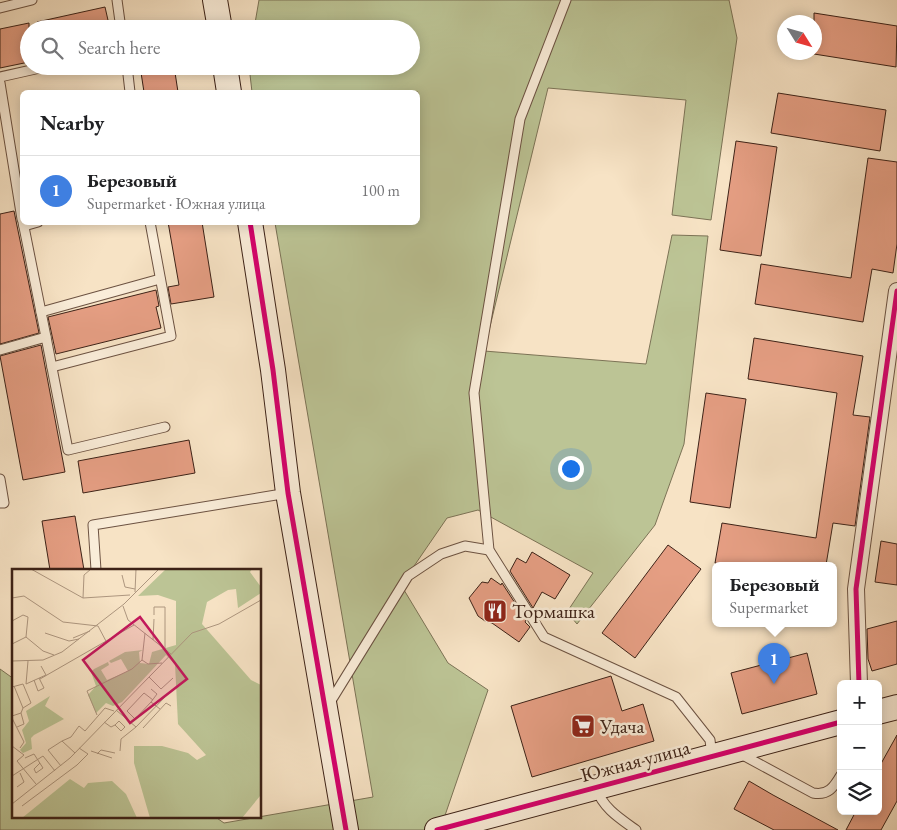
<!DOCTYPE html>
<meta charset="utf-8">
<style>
:root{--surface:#fff;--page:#f6f6f6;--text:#202124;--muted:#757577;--line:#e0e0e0;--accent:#0b8043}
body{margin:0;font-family:"EB Garamond",serif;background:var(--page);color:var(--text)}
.controls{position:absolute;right:15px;bottom:15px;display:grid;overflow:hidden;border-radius:8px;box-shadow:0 2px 12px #0003}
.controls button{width:45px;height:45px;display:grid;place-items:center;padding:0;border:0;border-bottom:1px solid var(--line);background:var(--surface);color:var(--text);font:25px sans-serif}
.compass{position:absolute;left:777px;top:15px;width:45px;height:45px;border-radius:50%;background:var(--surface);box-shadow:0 2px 12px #0003;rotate:127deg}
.you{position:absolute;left:570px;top:468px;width:18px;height:18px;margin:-12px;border:4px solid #fff;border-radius:50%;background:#1a73e8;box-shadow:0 0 0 8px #1a73e833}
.badge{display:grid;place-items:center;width:32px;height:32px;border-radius:50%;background:var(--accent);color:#fff;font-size:16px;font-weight:700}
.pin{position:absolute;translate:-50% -41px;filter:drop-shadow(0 1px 2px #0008)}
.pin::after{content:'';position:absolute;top:26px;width:18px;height:15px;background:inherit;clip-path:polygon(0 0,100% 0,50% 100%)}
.popup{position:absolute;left:712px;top:562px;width:125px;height:65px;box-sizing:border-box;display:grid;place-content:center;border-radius:8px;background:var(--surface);filter:drop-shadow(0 1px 4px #0005);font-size:16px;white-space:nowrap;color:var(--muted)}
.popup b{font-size:19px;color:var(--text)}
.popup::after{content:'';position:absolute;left:50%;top:100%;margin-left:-10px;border:10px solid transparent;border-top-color:var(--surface)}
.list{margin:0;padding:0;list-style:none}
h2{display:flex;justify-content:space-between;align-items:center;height:65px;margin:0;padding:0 20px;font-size:21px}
h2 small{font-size:16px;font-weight:400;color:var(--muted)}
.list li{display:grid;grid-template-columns:32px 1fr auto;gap:15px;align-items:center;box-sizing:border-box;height:70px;padding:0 20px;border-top:1px solid var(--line)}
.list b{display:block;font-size:19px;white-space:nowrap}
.list p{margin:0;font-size:16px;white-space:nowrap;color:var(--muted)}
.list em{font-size:16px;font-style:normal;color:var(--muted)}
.icon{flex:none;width:28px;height:28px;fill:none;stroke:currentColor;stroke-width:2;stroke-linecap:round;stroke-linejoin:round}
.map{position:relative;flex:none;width:897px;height:830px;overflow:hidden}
.search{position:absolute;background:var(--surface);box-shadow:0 2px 12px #0003;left:20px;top:20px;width:400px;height:55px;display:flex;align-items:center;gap:12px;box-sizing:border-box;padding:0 18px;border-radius:28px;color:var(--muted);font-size:19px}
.panel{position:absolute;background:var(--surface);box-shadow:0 2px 12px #0003;left:20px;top:90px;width:400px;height:135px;border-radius:8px}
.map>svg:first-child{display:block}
.green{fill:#bcc495;stroke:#7c7356}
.building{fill:#e59e83;stroke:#3d2217}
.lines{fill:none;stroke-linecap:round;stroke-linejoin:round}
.lane-casing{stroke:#6c5242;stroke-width:11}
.street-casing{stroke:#6c5242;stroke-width:18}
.secondary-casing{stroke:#3d2217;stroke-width:26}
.lane{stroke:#faedd9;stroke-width:9}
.street{stroke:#faedd9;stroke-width:16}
.secondary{stroke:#faedd9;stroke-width:24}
.cycleway-casing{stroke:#faedd9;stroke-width:8}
.cycleway{stroke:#d6006c;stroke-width:5}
.labels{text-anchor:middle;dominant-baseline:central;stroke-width:5;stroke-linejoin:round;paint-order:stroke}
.poi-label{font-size:20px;fill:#3d2217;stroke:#faedd9;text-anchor:start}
.street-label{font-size:20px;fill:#3d2217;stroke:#faedd9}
.inset-road{fill:none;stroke:#ad967f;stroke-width:1}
.view{fill:#c2185b;fill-opacity:0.15;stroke:#c2185b;stroke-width:2.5}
.inset-edge{fill:none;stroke:#3d2217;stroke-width:2.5}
</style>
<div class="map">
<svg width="897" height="830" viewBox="0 0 897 830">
<rect width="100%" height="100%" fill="#f7e3c5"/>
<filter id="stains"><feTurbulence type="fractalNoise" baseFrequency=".004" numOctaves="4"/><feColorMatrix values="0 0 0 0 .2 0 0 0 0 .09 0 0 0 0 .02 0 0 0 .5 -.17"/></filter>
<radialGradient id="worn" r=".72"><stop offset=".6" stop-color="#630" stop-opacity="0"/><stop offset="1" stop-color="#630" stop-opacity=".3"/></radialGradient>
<polygon class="green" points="259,0 729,0 737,38 711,220 672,215 686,100 548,88 484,351 646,364 672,235 708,236 684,444 655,525 577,624 567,612 593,573 478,510 447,518 401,585 448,663 488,690 440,830 0,830 0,669 14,679 14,816 214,816 224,823 373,797 275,223 418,222 418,92 252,92 249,66 411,66 411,29 254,29"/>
<g class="building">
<polygon points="105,7 110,29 37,29 37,22"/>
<polygon points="814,13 897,26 896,67 814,54"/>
<polygon points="29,23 29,62 0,68 0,29"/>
<polygon points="140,66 174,66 178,92 144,92"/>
<polygon points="778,93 886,110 880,151 771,133"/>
<polygon points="736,141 777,147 761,256 720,250"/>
<polygon points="868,158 897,162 897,244 893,273 872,269 863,322 755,304 761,264 851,278"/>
<polygon points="14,211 39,333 0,344 0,214"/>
<polygon points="168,222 202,222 214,297 171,304 168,287 179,285"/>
<polygon points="156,290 159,306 156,307 161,328 56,354 48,317"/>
<polygon points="754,338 863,356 853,415 870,417 855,526 833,523 826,565 728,565 715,563 722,523 816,538 837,393 748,379"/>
<polygon points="41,345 65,472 23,480 0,356"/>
<polygon points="706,393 746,399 730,508 690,502"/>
<polygon points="189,440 195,473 83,493 78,461"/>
<polygon points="75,516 84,570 50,570 42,521"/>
<polygon points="881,541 897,544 897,585 875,582"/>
<polygon points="668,545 701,569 635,658 602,633"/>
<polygon points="532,552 570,575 555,599 542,592 533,608 510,571 517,558 526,563"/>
<polygon points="491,578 501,585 502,583 526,620 525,622 530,627 519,642 492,623 485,621 478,616 469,598 482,582 488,583"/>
<polygon points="897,621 897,664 872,671 868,659 867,629"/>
<polygon points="807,653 817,694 742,714 731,673"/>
<polygon points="611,676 622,711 643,704 654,741 532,777 511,706"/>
<polygon points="897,735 897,801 881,830 846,830 856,811 878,811 878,769"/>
<polygon points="749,781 773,795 838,830 774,830 734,809"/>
</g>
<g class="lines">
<g class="lane-casing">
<g id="lane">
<polyline points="117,0 121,29"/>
<polyline points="566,0 520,119 474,393 489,550 544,637 676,697 710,740 712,756"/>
<polyline points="0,8 32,0"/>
<polyline points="127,66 130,92"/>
<polyline points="0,77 49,66"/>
<polyline points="0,83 22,219"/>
<polyline points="23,222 46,337"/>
<polyline points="24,226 38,222"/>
<polyline points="41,312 160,279"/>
<polyline points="0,350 46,337 68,450 165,427"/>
<polyline points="52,367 171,336 150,222"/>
<polyline points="0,479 4,503 0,503"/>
<polyline points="96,570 93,525 288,493"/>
<polyline points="329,704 408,576 441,554 465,546 489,550"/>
<path d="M 739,753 L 813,793 C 828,796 834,787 841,775"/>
<path d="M 596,788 C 603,808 619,818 636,830"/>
</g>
</g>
<g class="street-casing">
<polyline id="street" points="859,684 856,589 897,291"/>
</g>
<g class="secondary-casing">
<g id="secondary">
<polyline points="215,0 220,29"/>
<polyline points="225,66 229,92"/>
<polyline points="250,222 273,370 288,493 346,830"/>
<polyline points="878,712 897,707"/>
<polyline points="437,830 841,722"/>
</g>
</g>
<use href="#lane" class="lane"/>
<use href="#street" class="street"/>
<use href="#secondary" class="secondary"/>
<g class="cycleway-casing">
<g id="cycleway">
<polyline points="250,222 273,370 288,493 346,830"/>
<polyline points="859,684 856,589 897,291"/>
<polyline points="437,830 841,722"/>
</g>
</g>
<use href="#cycleway" class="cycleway"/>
</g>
<defs>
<g id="restaurant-square" transform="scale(1.25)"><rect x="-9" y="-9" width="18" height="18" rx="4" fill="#8f2418" stroke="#faedd9"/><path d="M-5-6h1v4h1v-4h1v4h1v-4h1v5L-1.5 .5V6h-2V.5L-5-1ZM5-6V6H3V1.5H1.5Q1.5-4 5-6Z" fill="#fff"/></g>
<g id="supermarket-square" transform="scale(1.25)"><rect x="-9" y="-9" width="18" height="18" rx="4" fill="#8f2418" stroke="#faedd9"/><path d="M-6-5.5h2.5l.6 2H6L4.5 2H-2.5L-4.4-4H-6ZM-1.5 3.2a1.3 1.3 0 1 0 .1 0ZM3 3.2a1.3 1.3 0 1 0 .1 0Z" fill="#fff"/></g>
</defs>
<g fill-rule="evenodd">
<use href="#restaurant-square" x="495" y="611"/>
<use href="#supermarket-square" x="583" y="726"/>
</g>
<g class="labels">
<g class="poi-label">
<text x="512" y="611">Тормашка</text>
<text x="600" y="726">Удача</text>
</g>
<g class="street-label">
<text transform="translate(635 761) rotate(-15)">Южная улица</text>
</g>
</g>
<g transform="translate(12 569)">
<rect width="249" height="249" fill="#f7e3c5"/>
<path d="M 154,0 L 240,0 L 238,3 L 249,18 L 249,24 L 226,39 L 224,20 L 216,21 L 195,33 L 190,55 L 239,111 L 249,116 L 248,227 L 230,249 L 138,249 L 122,194 L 122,177 L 150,177 L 176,184 L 185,191 L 194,186 L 166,155 L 163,95 L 154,86 L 110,133 L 101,137 L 94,134 L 84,144 L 76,126 L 84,117 L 79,103 L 82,100 L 96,93 L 97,96 L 89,101 L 95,111 L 116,102 L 109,90 L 99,94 L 97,92 L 113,83 L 131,81 L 127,83 L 128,94 L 137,95 L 140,83 L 164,76 L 164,32 L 146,26 L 126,27 ZM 38,127 L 33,137 L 52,150 L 22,166 L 19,169 L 20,180 L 11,184 L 8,181 L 14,174 L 10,161 L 17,152 L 14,142 ZM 58,210 L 72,219 L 76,214 L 100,212 L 114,225 L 125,249 L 10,249 Z" fill="#bcc495"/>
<path class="inset-road" d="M 19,0 L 71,29 L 118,26M 110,6 L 113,18 L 123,20M 123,23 L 124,0M 0,29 L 12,27 L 51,53 L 86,57 L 95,74M 71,29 L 72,6 L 79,0M 111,37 L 116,51 L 159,85M 142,46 L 142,38 L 153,38 L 153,80M 0,52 L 11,46 L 16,48 L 14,68 L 31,82 L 42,86M 33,64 L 57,72 L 67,70M 61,69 L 78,62M 141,71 L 142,50M 0,75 L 14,68M 130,91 L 136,95 L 150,94M 0,92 L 31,91 L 50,83 L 112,35 L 147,0M 137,108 L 149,120 L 161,109M 28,110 L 122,56M 22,111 L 26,122 L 32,119 L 27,109M 14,115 L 34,106 L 29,97M 14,115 L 16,92M 0,118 L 11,115 L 19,134 L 11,139M 139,120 L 145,125 L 139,133 L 148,140M 139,133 L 123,150 L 115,142 L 132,124 L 141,131M 104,141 L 124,158 L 109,170 L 108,182M 85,146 L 75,122 L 120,100 L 130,91 L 133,64M 0,147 L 9,144 L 11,139 L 2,117M 0,149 L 12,173 L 8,179M 92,153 L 99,158 L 103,156 L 109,162 L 113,158 L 107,152 L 103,156M 5,158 L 12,155 L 9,144M 124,158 L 153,128M 131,159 L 154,134 L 159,137M 50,172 L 59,168 L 67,157 L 73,162 L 93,139 L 102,142M 0,177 L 12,186 L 5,192 L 24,215M 79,182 L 100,189M 85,185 L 89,181 L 103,184M 13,189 L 22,185 L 31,199 L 24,204 L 22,200 L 28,194M 49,197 L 36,181 L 50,172 L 63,184M 0,207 L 31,187 L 43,202M 5,218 L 12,213 L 8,204M 0,235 L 58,189 L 180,64 L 207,55 L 249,31M 10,237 L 65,196 L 76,185 L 67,179"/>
<path class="view" d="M 128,48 L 175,110 L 118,154 L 71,91 Z"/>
<rect width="249" height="249" class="inset-edge"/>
</g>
<rect width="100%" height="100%" filter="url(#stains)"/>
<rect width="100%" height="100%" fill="url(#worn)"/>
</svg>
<div class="controls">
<button>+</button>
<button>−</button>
<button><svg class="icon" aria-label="layers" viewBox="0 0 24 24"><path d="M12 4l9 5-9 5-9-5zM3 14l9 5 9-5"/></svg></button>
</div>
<svg class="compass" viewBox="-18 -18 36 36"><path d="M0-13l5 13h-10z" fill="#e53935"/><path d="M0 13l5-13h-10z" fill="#757577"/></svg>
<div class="you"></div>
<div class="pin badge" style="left:774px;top:684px;background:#3f7fe0">1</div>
<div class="popup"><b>Березовый</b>Supermarket</div>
<div class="search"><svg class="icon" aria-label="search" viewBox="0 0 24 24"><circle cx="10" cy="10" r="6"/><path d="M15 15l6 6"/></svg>Search here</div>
<section class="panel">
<h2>Nearby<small></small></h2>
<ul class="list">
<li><span class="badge" style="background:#3f7fe0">1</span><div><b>Березовый</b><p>Supermarket · Южная улица</p></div><em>100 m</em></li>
</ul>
</section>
</div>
